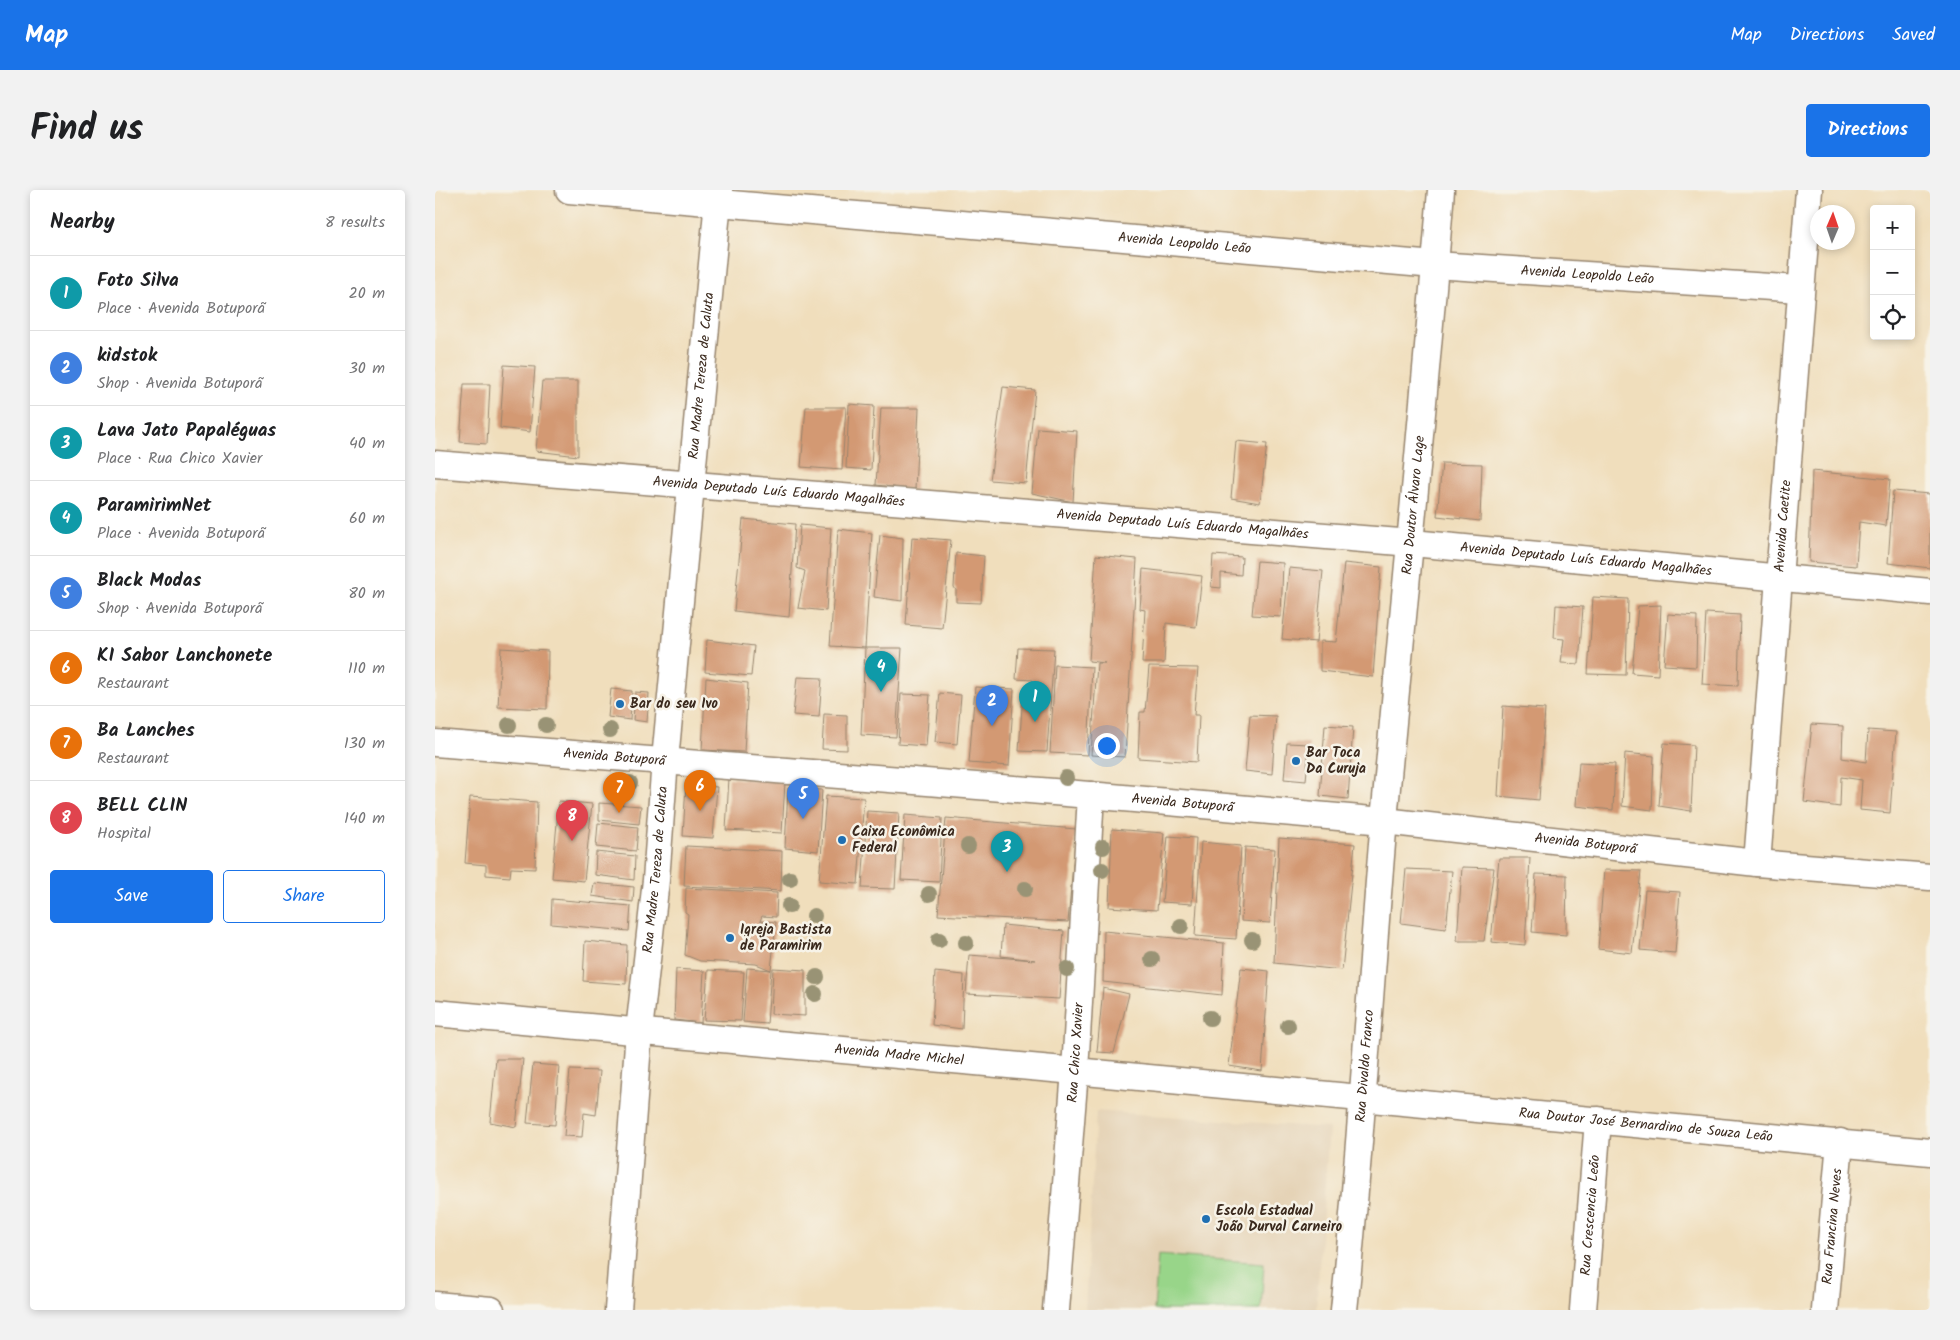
<!DOCTYPE html>
<meta charset="utf-8">
<style>
:root{--surface:#fff;--page:#f2f2f2;--text:#202124;--muted:#757577;--line:#e0e0e0;--accent:#1a73e8}
body{margin:0;font-family:Kalam,sans-serif;background:var(--page);color:var(--text)}
.controls{position:absolute;right:15px;top:15px;display:grid;overflow:hidden;border-radius:5px;box-shadow:0 2px 8px #0003}
.controls button{width:45px;height:45px;display:grid;place-items:center;padding:0;border:0;border-bottom:1px solid var(--line);background:var(--surface);color:var(--text);font:25px sans-serif}
.compass{position:absolute;left:1375px;top:15px;width:45px;height:45px;border-radius:50%;background:var(--surface);box-shadow:0 2px 8px #0003;rotate:2deg}
.you{position:absolute;left:671px;top:555px;width:18px;height:18px;margin:-12px;border:4px solid #fff;border-radius:50%;background:#1a73e8;box-shadow:0 0 0 8px #1a73e833}
.badge{display:grid;place-items:center;width:32px;height:32px;border-radius:50%;background:var(--accent);color:#fff;font-size:16px;font-weight:700}
.pin{position:absolute;translate:-50% -41px;filter:drop-shadow(0 1px 2px #0008)}
.pin::after{content:'';position:absolute;top:26px;width:18px;height:15px;background:inherit;clip-path:polygon(0 0,100% 0,50% 100%)}
.list{margin:0;padding:0;list-style:none}
h2{display:flex;justify-content:space-between;align-items:center;height:65px;margin:0;padding:0 20px;font-size:21px}
h2 small{font-size:16px;font-weight:400;color:var(--muted)}
.list li{display:grid;grid-template-columns:32px 1fr auto;gap:15px;align-items:center;box-sizing:border-box;height:75px;padding:0 20px;border-top:1px solid var(--line)}
.list b{display:block;font-size:19px;white-space:nowrap}
.list p{margin:0;font-size:16px;white-space:nowrap;color:var(--muted)}
.list em{font-size:16px;font-style:normal;color:var(--muted)}
.actions{display:flex;gap:10px;padding:15px 20px}
.actions a{flex:1;padding:11px 0;border:1px solid var(--accent);border-radius:5px;text-align:center;font-size:18px;color:var(--accent)}
.actions .main{background:var(--accent);color:#fff}
.icon{flex:none;width:28px;height:28px;fill:none;stroke:currentColor;stroke-width:2;stroke-linecap:round;stroke-linejoin:round}
.map{position:relative;flex:none;width:1495px;height:1120px;overflow:hidden;border-radius:5px}
header{display:flex;align-items:center;gap:30px;box-sizing:border-box;height:70px;padding:0 25px;background:var(--accent);color:#fff}
header strong{font-size:24px}
nav{display:flex;gap:28px;margin-inline-start:auto;font-size:18px}
.intro{display:flex;align-items:center;justify-content:space-between;box-sizing:border-box;height:120px;padding:0 30px}
h1{margin:0;font-size:35px}
.button{padding:12px 22px;border-radius:5px;background:var(--accent);color:#fff;font-size:18px;font-weight:700}
main{display:flex;gap:30px;padding:0 30px}
aside{flex:1;background:var(--surface);border-radius:5px;box-shadow:0 2px 8px #0003}
.map>svg:first-child{display:block}
.built{fill:#e4d1b4}
.green{fill:#98d589;stroke:#6a8054}
.building{fill:#d39973}
.lines{fill:none;stroke-linecap:round;stroke-linejoin:round}
.minor-casing{stroke:#96846d;stroke-width:29}
.minor{stroke:#fff;stroke-width:26}
.tree{fill:#999374}
.poi-dot{fill:#1f6fb2;stroke:#f7f3e8;stroke-width:2}
.labels{text-anchor:middle;dominant-baseline:central;stroke-width:5;stroke-linejoin:round;paint-order:stroke}
.street-label{font-size:14px;fill:#3b2a1e;stroke:#f7f3e8}
.poi-label{font-size:14px;font-weight:bold;fill:#3b2a1e;stroke:#f7f3e8;text-anchor:start}
</style>
<header>
<strong>Map</strong>
<nav><a>Map</a><a>Directions</a><a>Saved</a></nav>
</header>
<div class="intro"><h1>Find us</h1><a class="button">Directions</a></div>
<main>
<aside>
<h2>Nearby<small>8 results</small></h2>
<ul class="list">
<li><span class="badge" style="background:#0f9aa8">1</span><div><b>Foto Silva</b><p>Place · Avenida Botuporã</p></div><em>20 m</em></li>
<li><span class="badge" style="background:#3f7fe0">2</span><div><b>kidstok</b><p>Shop · Avenida Botuporã</p></div><em>30 m</em></li>
<li><span class="badge" style="background:#0f9aa8">3</span><div><b>Lava Jato Papaléguas</b><p>Place · Rua Chico Xavier</p></div><em>40 m</em></li>
<li><span class="badge" style="background:#0f9aa8">4</span><div><b>ParamirimNet</b><p>Place · Avenida Botuporã</p></div><em>60 m</em></li>
<li><span class="badge" style="background:#3f7fe0">5</span><div><b>Black Modas</b><p>Shop · Avenida Botuporã</p></div><em>80 m</em></li>
<li><span class="badge" style="background:#e8710a">6</span><div><b>KI Sabor Lanchonete</b><p>Restaurant</p></div><em>110 m</em></li>
<li><span class="badge" style="background:#e8710a">7</span><div><b>Ba Lanches</b><p>Restaurant</p></div><em>130 m</em></li>
<li><span class="badge" style="background:#e0444e">8</span><div><b>BELL CLIN</b><p>Hospital</p></div><em>140 m</em></li>
</ul>
<div class="actions"><a class="main">Save</a><a>Share</a></div>
</aside>
<div class="map">
<svg width="1495" height="1120" viewBox="0 0 1495 1120">
<rect width="100%" height="100%" fill="#f7f3e8"/>
<filter id="ink" filterUnits="userSpaceOnUse"><feTurbulence type="fractalNoise" baseFrequency=".02" numOctaves="2"/><feDisplacementMap in="SourceGraphic" scale="10" xChannelSelector="R" yChannelSelector="G"/><feConvolveMatrix kernelMatrix="1 2 1 2 8 2 1 2 1" color-interpolation-filters="sRGB"/></filter>
<filter id="wash" filterUnits="userSpaceOnUse"><feTurbulence type="fractalNoise" baseFrequency=".0096" numOctaves="4" result="noise"/><feDisplacementMap in="SourceGraphic" scale="20" xChannelSelector="R" yChannelSelector="G"/><feGaussianBlur stdDeviation="1.12" result="paint"/><feColorMatrix in="noise" values="0 0 0 0 0 0 0 0 0 0 0 0 0 0 0 0 0 1.4 0 .05"/><feComposite in="paint" operator="in"/></filter>
<g filter="url(#wash)">
<rect width="100%" height="100%" fill="#f0debc"/>
<polygon class="built" points="661,921 894,938 881,1120 650,1120"/>
<polygon class="green" points="723,1065 829,1073 826,1120 719,1120"/>
<g id="blocks">
<g class="building">
<polygon points="69,175 100,177 95,242 65,238"/>
<polygon points="107,191 143,191 143,266 101,261"/>
<polygon points="29,194 55,194 52,254 25,252"/>
<polygon points="568,197 600,200 591,293 555,290"/>
<polygon points="414,214 439,216 436,280 411,278"/>
<polygon points="371,217 411,217 407,280 366,277"/>
<polygon points="446,218 484,218 480,300 441,295"/>
<polygon points="603,238 642,241 638,312 597,303"/>
<polygon points="801,251 832,254 825,313 796,308"/>
<polygon points="1007,273 1047,274 1045,331 1002,326"/>
<polygon points="1377,281 1455,289 1451,336 1424,332 1421,376 1374,372"/>
<polygon points="1458,301 1495,304 1495,378 1453,373"/>
<polygon points="308,329 360,334 354,427 299,421"/>
<polygon points="365,335 396,338 391,421 363,418 370,381 362,378"/>
<polygon points="403,339 437,343 430,458 395,456"/>
<polygon points="445,345 468,348 467,411 439,407"/>
<polygon points="477,347 516,350 507,438 471,435"/>
<polygon points="521,363 549,366 546,413 521,412 521,400 519,397"/>
<polygon points="661,365 702,369 690,567 656,565 662,473 670,473 654,471"/>
<polygon points="778,365 807,367 806,385 786,383 786,398 776,397"/>
<polygon points="822,371 848,373 846,427 817,425"/>
<polygon points="909,373 946,377 938,487 885,481 885,451 901,452"/>
<polygon points="854,378 888,381 881,452 847,449"/>
<polygon points="708,379 767,386 761,437 731,433 729,473 707,473 710,420 705,419"/>
<polygon points="1158,407 1193,409 1191,485 1153,484"/>
<polygon points="1121,415 1148,417 1144,474 1126,473 1129,449 1119,448"/>
<polygon points="1226,415 1223,485 1197,483 1203,416"/>
<polygon points="1271,423 1305,425 1303,496 1267,494"/>
<polygon points="1233,424 1262,426 1261,477 1229,475"/>
<polygon points="272,450 319,456 316,486 270,482"/>
<polygon points="66,458 113,461 112,519 63,517"/>
<polygon points="430,458 467,458 461,547 426,545"/>
<polygon points="583,458 619,459 612,562 584,561 588,502 596,502 598,490 581,489"/>
<polygon points="620,475 657,477 653,565 615,563"/>
<polygon points="714,477 763,478 759,525 764,525 762,572 703,568 705,522 710,522"/>
<polygon points="362,487 387,488 384,527 358,525"/>
<polygon points="271,488 313,493 309,562 267,560"/>
<polygon points="540,497 579,499 574,576 534,573"/>
<polygon points="176,499 197,501 195,530 173,527"/>
<polygon points="200,502 214,503 212,532 198,530"/>
<polygon points="505,503 526,505 522,554 500,552"/>
<polygon points="466,504 495,505 491,556 463,554"/>
<polygon points="1068,516 1110,519 1104,610 1063,606"/>
<polygon points="389,524 412,525 412,560 387,559"/>
<polygon points="815,525 841,526 837,584 810,581"/>
<polygon points="1377,534 1408,536 1407,568 1431,572 1433,540 1461,542 1455,623 1425,620 1427,590 1406,587 1405,617 1369,612"/>
<polygon points="890,535 918,537 913,609 885,606"/>
<polygon points="852,553 874,554 871,591 849,589"/>
<polygon points="1229,553 1259,555 1256,621 1224,616"/>
<polygon points="1190,563 1219,566 1217,620 1187,616"/>
<polygon points="1144,572 1180,574 1178,620 1141,616"/>
<polygon points="294,588 350,592 347,643 291,640"/>
<polygon points="251,594 282,597 278,648 248,646"/>
<polygon points="353,598 387,600 383,661 350,658"/>
<polygon points="391,606 429,608 423,694 384,691"/>
<polygon points="35,607 102,612 100,679 76,678 75,687 51,685 51,675 30,673"/>
<polygon points="124,611 157,614 149,691 117,688"/>
<polygon points="164,613 206,616 204,634 164,630"/>
<polygon points="432,621 464,623 460,699 427,698"/>
<polygon points="470,625 507,628 504,692 466,690"/>
<polygon points="511,628 641,639 633,732 503,725"/>
<polygon points="163,633 203,637 201,661 161,657"/>
<polygon points="677,639 729,643 722,720 674,717"/>
<polygon points="733,646 761,648 757,714 727,712"/>
<polygon points="844,648 920,654 907,780 839,773"/>
<polygon points="766,652 806,656 801,749 760,746"/>
<polygon points="251,656 347,661 346,701 249,696"/>
<polygon points="810,657 840,659 835,733 806,731"/>
<polygon points="161,662 200,666 199,690 160,685"/>
<polygon points="1064,668 1095,668 1090,755 1056,752"/>
<polygon points="1027,677 1059,678 1049,751 1022,751"/>
<polygon points="971,679 1017,681 1011,739 966,733"/>
<polygon points="1169,680 1206,681 1197,763 1163,759"/>
<polygon points="1101,684 1132,685 1131,745 1097,742"/>
<polygon points="159,693 199,697 198,712 157,706"/>
<polygon points="251,698 342,703 341,727 327,726 325,731 341,732 336,780 321,774 265,771 250,765 253,724 250,722"/>
<polygon points="1210,700 1245,702 1240,763 1205,760"/>
<polygon points="117,709 196,716 194,741 116,734"/>
<polygon points="568,735 629,741 624,809 531,804 534,765 600,770 566,766"/>
<polygon points="669,741 789,753 787,805 668,792"/>
<polygon points="150,751 192,755 191,794 148,791"/>
<polygon points="312,778 336,780 332,834 308,832"/>
<polygon points="338,778 370,780 370,826 336,824"/>
<polygon points="806,778 834,781 827,881 794,876"/>
<polygon points="241,779 269,781 266,833 239,830"/>
<polygon points="273,780 309,782 306,831 269,830"/>
<polygon points="500,782 529,785 527,839 497,835"/>
<polygon points="668,798 694,804 679,863 662,862"/>
<polygon points="61,869 88,869 81,937 55,932"/>
<polygon points="98,874 124,876 120,935 92,933"/>
<polygon points="135,880 165,881 161,925 149,923 147,947 129,946"/>
</g>
</g>
</g>
<g filter="url(#ink)">
<use href="#blocks" fill-opacity="0" stroke="#96846d" stroke-width="1"/>
<g class="lines">
<g class="minor-casing">
<g id="minor">
<path id="s1" d="M 134,0 L 1000,75 L 1365,99"/>
<path id="s2" d="M 0,274 L 977,353 L 1495,402"/>
<path id="s3" d="M 0,553 L 631,603 L 949,631 L 1322,673 L 1495,687"/>
<path id="s4" d="M 1322,673 L 1374,0"/>
<path id="s5" d="M 0,823 L 640,881 L 1495,962"/>
<polyline points="0,1115 56,1120"/>
<path id="s6" d="M 183,1120 L 204,841 L 221,690 L 230,570 L 284,0"/>
<path id="s7" d="M 621,1120 L 640,881 L 656,605"/>
<path id="s8" d="M 909,1120 C 926,957 935,793 949,630 C 968,420 990,210 1006,0"/>
<path id="s9" d="M 1148,1120 L 1163,930"/>
<path id="s10" d="M 1390,1120 L 1405,952"/>
</g>
</g>
<use href="#minor" class="minor"/>
</g>
<g class="tree">
<circle cx="74" cy="535" r="8"/>
<circle cx="111" cy="535" r="8"/>
<circle cx="175" cy="540" r="8"/>
<circle cx="631" cy="588" r="8"/>
<circle cx="195" cy="593" r="8"/>
<circle cx="533" cy="656" r="8"/>
<circle cx="668" cy="657" r="8"/>
<circle cx="667" cy="680" r="8"/>
<circle cx="355" cy="689" r="8"/>
<circle cx="590" cy="699" r="8"/>
<circle cx="494" cy="704" r="8"/>
<circle cx="354" cy="716" r="8"/>
<circle cx="379" cy="726" r="8"/>
<circle cx="746" cy="736" r="8"/>
<circle cx="504" cy="750" r="8"/>
<circle cx="817" cy="750" r="8"/>
<circle cx="531" cy="753" r="8"/>
<circle cx="717" cy="769" r="8"/>
<circle cx="632" cy="779" r="8"/>
<circle cx="382" cy="787" r="8"/>
<circle cx="380" cy="804" r="8"/>
<circle cx="775" cy="828" r="8"/>
<circle cx="853" cy="836" r="8"/>
</g>
</g>
<g class="poi-dot">
<circle cx="185" cy="514" r="5"/>
<circle cx="861" cy="571" r="5"/>
<circle cx="407" cy="650" r="5"/>
<circle cx="295" cy="748" r="5"/>
<circle cx="771" cy="1029" r="5"/>
</g>
<g class="labels">
<g class="street-label">
<text stroke="none"><textPath href="#s1" startOffset="618">Avenida Leopoldo Leão</textPath></text>
<text stroke="none"><textPath href="#s1" startOffset="1022">Avenida Leopoldo Leão</textPath></text>
<text stroke="none"><textPath href="#s6" startOffset="938">Rua Madre Tereza de Caluta</textPath></text>
<text stroke="none"><textPath href="#s2" startOffset="345">Avenida Deputado Luís Eduardo Magalhães</textPath></text>
<text stroke="none"><textPath href="#s8" startOffset="808">Rua Doutor Álvaro Lage</textPath></text>
<text stroke="none"><textPath href="#s2" startOffset="750">Avenida Deputado Luís Eduardo Magalhães</textPath></text>
<text stroke="none"><textPath href="#s4" startOffset="338">Avenida Caetite</textPath></text>
<text stroke="none"><textPath href="#s2" startOffset="1155">Avenida Deputado Luís Eduardo Magalhães</textPath></text>
<text stroke="none"><textPath href="#s3" startOffset="180">Avenida Botuporã</textPath></text>
<text stroke="none"><textPath href="#s3" startOffset="750">Avenida Botuporã</textPath></text>
<text stroke="none"><textPath href="#s3" startOffset="1155">Avenida Botuporã</textPath></text>
<text stroke="none"><textPath href="#s6" startOffset="442">Rua Madre Tereza de Caluta</textPath></text>
<text stroke="none"><textPath href="#s7" startOffset="258">Rua Chico Xavier</textPath></text>
<text stroke="none"><textPath href="#s5" startOffset="466">Avenida Madre Michel</textPath></text>
<text stroke="none"><textPath href="#s8" startOffset="245">Rua Divaldo Franco</textPath></text>
<text stroke="none"><textPath href="#s5" startOffset="1216">Rua Doutor José Bernardino de Souza Leão</textPath></text>
<text stroke="none"><textPath href="#s9" startOffset="95">Rua Crescencia Leão</textPath></text>
<text stroke="none"><textPath href="#s10" startOffset="84">Rua Francina Neves</textPath></text>
</g>
<g class="poi-label">
<text x="195" y="514">Bar do seu Ivo</text>
<text x="871" y="563">Bar Toca<tspan x="871" dy="16">Da Curuja</tspan></text>
<text x="417" y="642">Caixa Econômica<tspan x="417" dy="16">Federal</tspan></text>
<text x="305" y="740">Igreja Bastista<tspan x="305" dy="16">de Paramirim</tspan></text>
<text x="781" y="1021">Escola Estadual<tspan x="781" dy="16">João Durval Carneiro</tspan></text>
</g>
</g>
</svg>
<div class="controls">
<button>+</button>
<button>−</button>
<button><svg class="icon" aria-label="locate" viewBox="0 0 24 24"><circle cx="12" cy="12" r="6"/><path d="M12 2v4M12 18v4M2 12h4M18 12h4"/></svg></button>
</div>
<svg class="compass" viewBox="-18 -18 36 36"><path d="M0-13l5 13h-10z" fill="#e53935"/><path d="M0 13l5-13h-10z" fill="#757577"/></svg>
<div class="you"></div>
<div class="pin badge" style="left:600px;top:532px;background:#0f9aa8">1</div>
<div class="pin badge" style="left:557px;top:536px;background:#3f7fe0">2</div>
<div class="pin badge" style="left:572px;top:682px;background:#0f9aa8">3</div>
<div class="pin badge" style="left:446px;top:502px;background:#0f9aa8">4</div>
<div class="pin badge" style="left:368px;top:629px;background:#3f7fe0">5</div>
<div class="pin badge" style="left:265px;top:621px;background:#e8710a">6</div>
<div class="pin badge" style="left:184px;top:623px;background:#e8710a">7</div>
<div class="pin badge" style="left:137px;top:651px;background:#e0444e">8</div>
</div>
</main>
